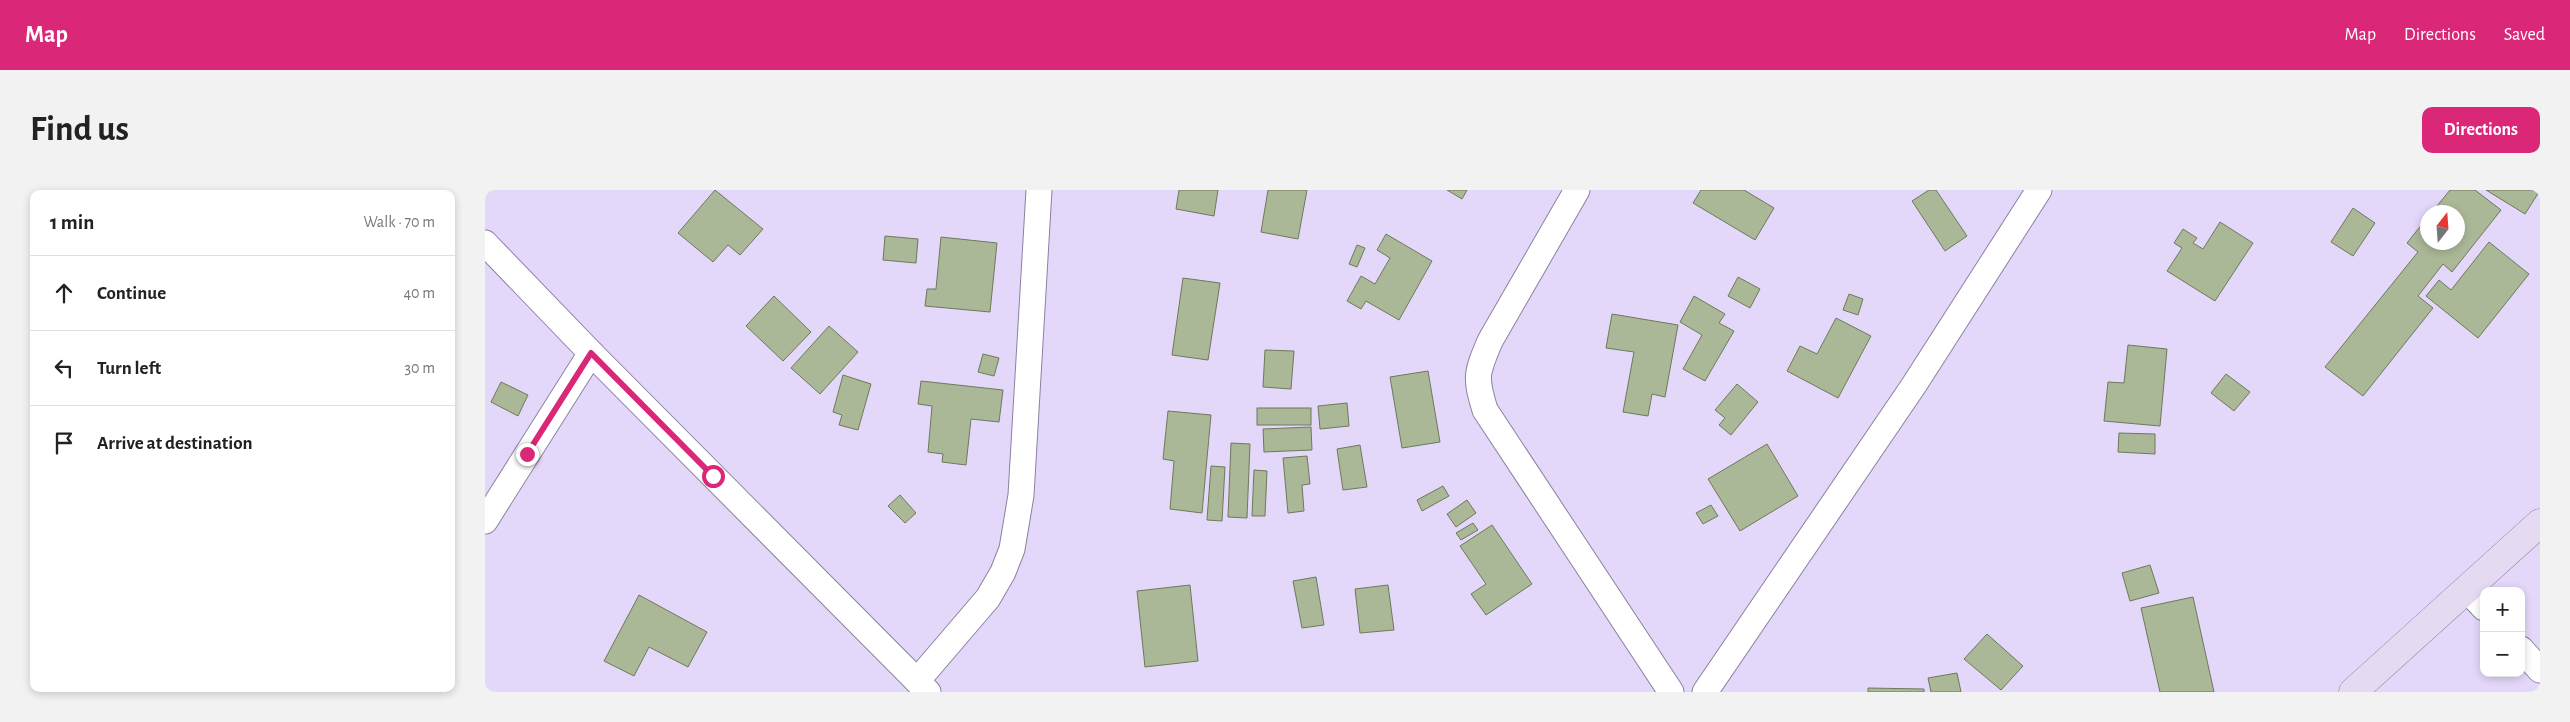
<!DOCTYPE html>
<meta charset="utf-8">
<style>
:root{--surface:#fff;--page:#f2f2f2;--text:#222;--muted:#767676;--line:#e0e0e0;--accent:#db2777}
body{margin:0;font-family:"Alegreya Sans",sans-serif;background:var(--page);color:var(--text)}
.controls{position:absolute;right:15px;bottom:15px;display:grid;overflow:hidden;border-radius:10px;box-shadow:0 2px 8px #0003}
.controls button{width:45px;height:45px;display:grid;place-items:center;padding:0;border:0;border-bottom:1px solid var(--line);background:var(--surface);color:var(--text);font:25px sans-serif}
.compass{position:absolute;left:1935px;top:15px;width:45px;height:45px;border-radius:50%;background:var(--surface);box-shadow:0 2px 8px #0003;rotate:17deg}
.stop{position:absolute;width:15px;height:15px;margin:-11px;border:4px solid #db2777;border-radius:50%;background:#fff}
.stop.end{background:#db2777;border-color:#fff;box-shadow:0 1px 5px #0008}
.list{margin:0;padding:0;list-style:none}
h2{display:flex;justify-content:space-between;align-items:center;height:65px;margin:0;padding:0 20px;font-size:21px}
h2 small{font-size:16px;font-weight:400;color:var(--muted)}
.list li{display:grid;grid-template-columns:32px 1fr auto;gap:15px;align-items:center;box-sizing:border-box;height:75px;padding:0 20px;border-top:1px solid var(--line)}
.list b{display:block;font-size:19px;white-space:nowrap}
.list em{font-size:16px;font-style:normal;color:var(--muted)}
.icon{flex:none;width:28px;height:28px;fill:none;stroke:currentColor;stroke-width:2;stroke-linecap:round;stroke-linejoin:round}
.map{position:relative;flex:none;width:2055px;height:502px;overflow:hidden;border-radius:10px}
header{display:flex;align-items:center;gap:30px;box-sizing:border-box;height:70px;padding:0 25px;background:var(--accent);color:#fff}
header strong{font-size:24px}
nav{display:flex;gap:28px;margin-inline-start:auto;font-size:18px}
.intro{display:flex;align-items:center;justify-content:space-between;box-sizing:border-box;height:120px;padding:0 30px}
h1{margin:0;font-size:35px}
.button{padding:12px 22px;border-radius:10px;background:var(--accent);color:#fff;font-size:18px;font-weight:700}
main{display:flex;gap:30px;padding:0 30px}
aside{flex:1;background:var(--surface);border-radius:10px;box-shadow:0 2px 8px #0003}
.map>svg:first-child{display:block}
.building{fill:#abb897;stroke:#6d795b}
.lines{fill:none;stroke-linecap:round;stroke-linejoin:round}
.street-casing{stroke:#8c81a0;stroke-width:27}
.secondary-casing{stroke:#8c81a0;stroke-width:29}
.street{stroke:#fff;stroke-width:25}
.secondary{stroke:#e4dbf2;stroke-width:28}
.route{stroke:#db2777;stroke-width:6}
</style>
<header>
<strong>Map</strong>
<nav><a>Map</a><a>Directions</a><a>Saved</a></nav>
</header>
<div class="intro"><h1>Find us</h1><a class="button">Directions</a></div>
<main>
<aside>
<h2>1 min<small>Walk · 70 m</small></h2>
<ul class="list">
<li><svg class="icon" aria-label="ahead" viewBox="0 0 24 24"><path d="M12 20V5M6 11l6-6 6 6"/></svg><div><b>Continue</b></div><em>40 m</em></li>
<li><svg class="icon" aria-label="left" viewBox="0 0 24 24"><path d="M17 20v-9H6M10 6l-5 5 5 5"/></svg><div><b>Turn left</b></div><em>30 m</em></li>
<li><svg class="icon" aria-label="arrive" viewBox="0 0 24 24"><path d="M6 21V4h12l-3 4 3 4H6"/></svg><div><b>Arrive at destination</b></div></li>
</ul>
</aside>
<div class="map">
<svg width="2055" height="502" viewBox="0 0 2055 502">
<rect width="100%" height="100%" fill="#e4d8fa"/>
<g class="building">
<polygon points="230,0 278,39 255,65 243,55 228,72 193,43"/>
<polygon points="694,0 733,0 729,26 691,19"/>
<polygon points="783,0 822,0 813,49 776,42"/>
<polygon points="962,0 982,0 977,9"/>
<polygon points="1216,0 1259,0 1289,18 1270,50 1208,13"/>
<polygon points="1444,0 1451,0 1482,46 1460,61 1427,11"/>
<polygon points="1965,0 1990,0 2016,20 1967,82 1958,74 1933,106 1948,118 1878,206 1840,177 1933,62 1922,53 1942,28 1942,52 1972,52 1972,22 1947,22"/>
<polygon points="2001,0 2051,0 2054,2 2040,24"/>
<polygon points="1868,18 1890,33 1868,66 1846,52"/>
<polygon points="1735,32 1768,53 1730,111 1682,81 1697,58 1689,53 1698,39 1712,48 1708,53 1718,59"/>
<polygon points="901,44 947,71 914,130 881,111 876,119 862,111 876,86 890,94 905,68 892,60"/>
<polygon points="400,46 433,49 431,73 398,70"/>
<polygon points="456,47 512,53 505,122 440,116 442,99 451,99"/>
<polygon points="2004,52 2044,84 1993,148 1941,106 1954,90 1966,100"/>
<polygon points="872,55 880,58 872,77 864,74"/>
<polygon points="1253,87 1275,99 1265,118 1243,106"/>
<polygon points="698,88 735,93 723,170 687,165"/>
<polygon points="1364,104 1378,109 1373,125 1358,120"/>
<polygon points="289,106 326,142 298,171 261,136"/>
<polygon points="1209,106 1240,124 1234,133 1249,141 1220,191 1198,179 1217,145 1195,132"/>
<polygon points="1127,124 1193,135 1180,207 1167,204 1163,226 1138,222 1149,162 1121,158"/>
<polygon points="1351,128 1386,146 1353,208 1302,181 1315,156 1332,164"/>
<polygon points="344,136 373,162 335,204 306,178"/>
<polygon points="1643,155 1682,159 1675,236 1619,231 1623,192 1639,193"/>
<polygon points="780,160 809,161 806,199 778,197"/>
<polygon points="498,164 514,168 509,186 493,182"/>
<polygon points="943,181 955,252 917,258 905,187"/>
<polygon points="1741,184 1765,202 1749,221 1726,203"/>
<polygon points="358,185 386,194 373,240 354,235 357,225 348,222"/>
<polygon points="436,191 518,200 514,232 486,229 481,275 457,272 458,264 443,262 447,216 433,214"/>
<polygon points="16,192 43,205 33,226 6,212"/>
<polygon points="1252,194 1273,212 1246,245 1234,235 1240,228 1230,220"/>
<polygon points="862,213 864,236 835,239 833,216"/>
<rect x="772" y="218" width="54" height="17"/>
<polygon points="683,221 726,225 717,323 685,319 689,271 678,269"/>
<polygon points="826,237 827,260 779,262 778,239"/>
<polygon points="1634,243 1670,244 1670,264 1633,262"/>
<polygon points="746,253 765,254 762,328 743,327"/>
<polygon points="1282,254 1313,306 1255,341 1223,289"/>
<polygon points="875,255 882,297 858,300 852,259"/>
<polygon points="822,266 825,294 817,295 819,321 803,323 798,268"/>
<polygon points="726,276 740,277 737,331 722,330"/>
<polygon points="769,280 782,281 780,326 767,326"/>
<polygon points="958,296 964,306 937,321 932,310"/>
<polygon points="415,305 431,323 420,333 403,316"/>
<polygon points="982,310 991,323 971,337 962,324"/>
<polygon points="1226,315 1233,326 1218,334 1211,323"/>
<polygon points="988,333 993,340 976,350 971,343"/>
<polygon points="1007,335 1047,394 1001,425 986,404 1001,394 975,356"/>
<polygon points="1665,375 1674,403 1645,411 1637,383"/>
<polygon points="831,387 839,435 817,438 808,391"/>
<polygon points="705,395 713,471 660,477 652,401"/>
<polygon points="903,395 909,440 875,443 870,399"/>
<polygon points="154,405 222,442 203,477 164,457 149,486 119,471"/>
<polygon points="1708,407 1729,502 1675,502 1656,418"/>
<polygon points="1502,444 1538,476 1516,500 1479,469"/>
<polygon points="1472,483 1476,502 1446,502 1443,488"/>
<polygon points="1383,498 1439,499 1439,502 1383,502"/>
</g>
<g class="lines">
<g class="street-casing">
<g id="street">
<path d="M 1092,0 L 1005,151 C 991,184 990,187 1000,220 L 1186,502"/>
<polyline points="0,53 106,163 443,502"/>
<polyline points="0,331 106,163"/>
<polyline points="1982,400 1999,418"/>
<polyline points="2036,459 2055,480"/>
<polyline points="432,491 503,408 518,382 527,359 536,305 554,0"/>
<polyline points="1220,502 1429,195 1554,0"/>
</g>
</g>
<g class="secondary-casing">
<polyline id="secondary" points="1868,502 2055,333"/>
</g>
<use href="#street" class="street"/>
<use href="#secondary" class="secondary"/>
</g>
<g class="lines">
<polyline class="route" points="42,264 106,163 228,286"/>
</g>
</svg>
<div class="controls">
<button>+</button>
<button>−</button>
</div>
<svg class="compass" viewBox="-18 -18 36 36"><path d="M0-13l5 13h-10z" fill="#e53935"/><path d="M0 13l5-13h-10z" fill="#767676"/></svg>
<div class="stop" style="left:228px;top:286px"></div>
<div class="stop end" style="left:42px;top:264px"></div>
</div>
</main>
